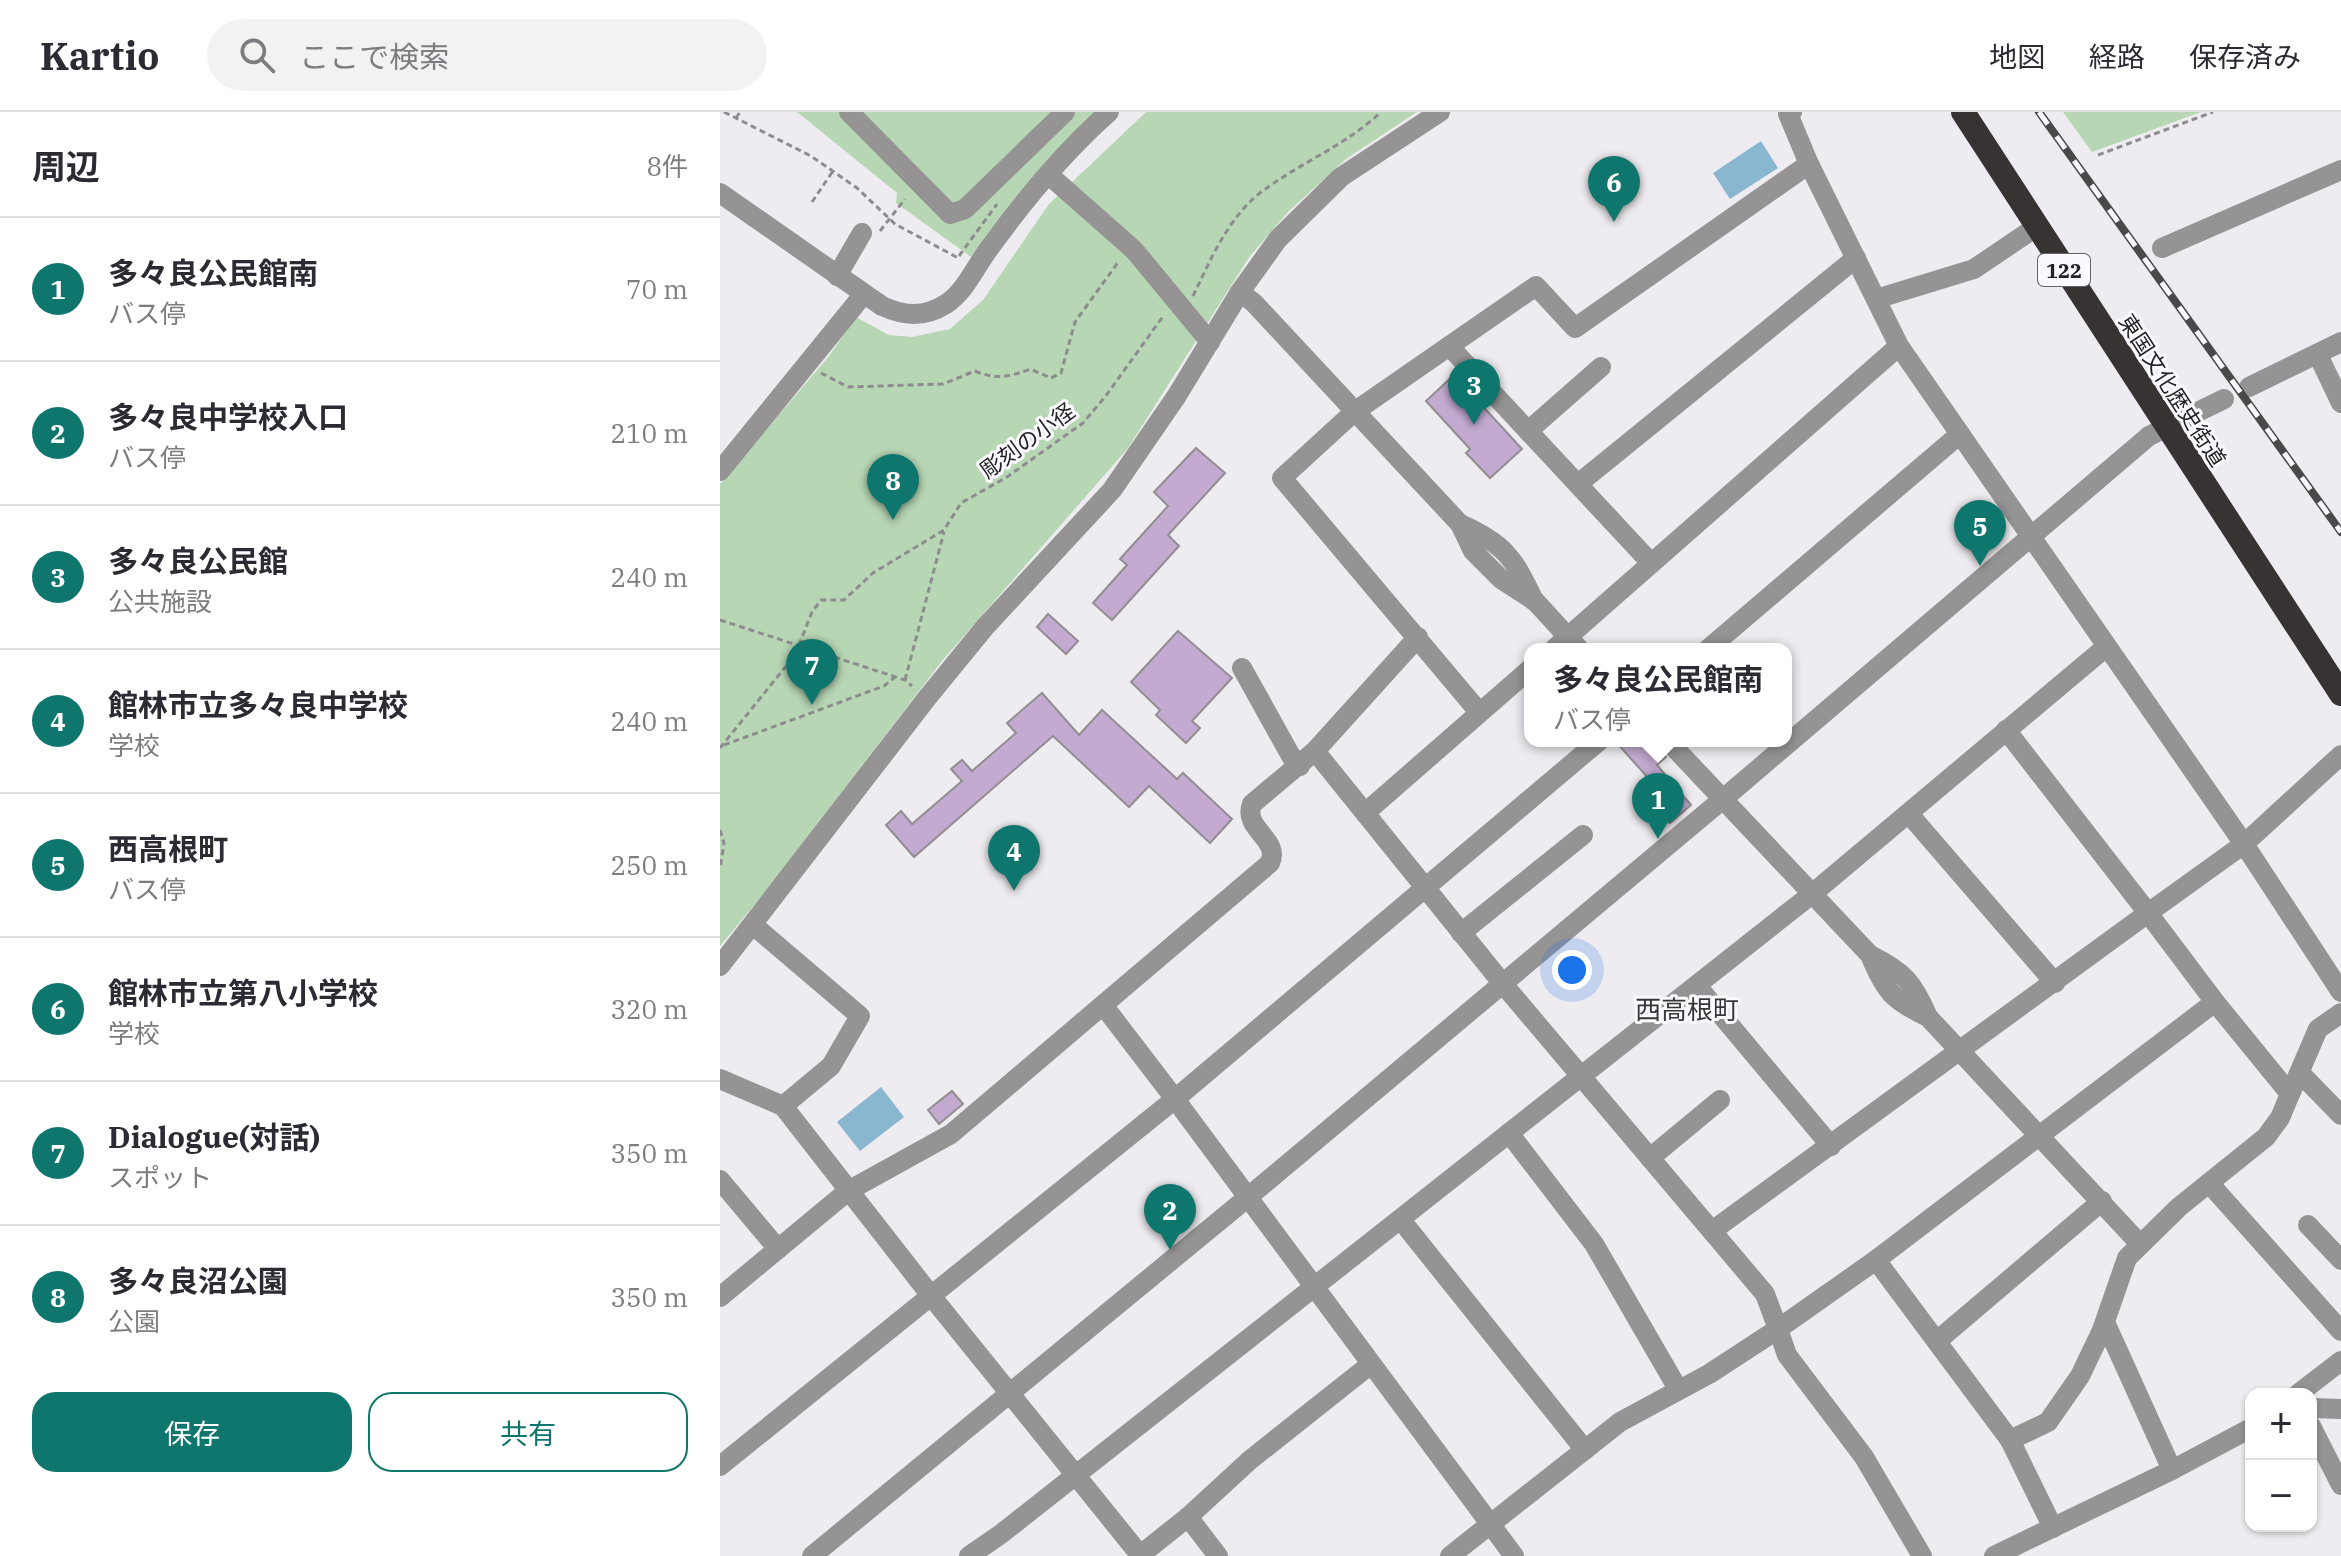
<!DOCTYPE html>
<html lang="ja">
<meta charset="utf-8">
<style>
:root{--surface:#fff;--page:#f2f2f3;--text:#2b2b33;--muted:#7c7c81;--line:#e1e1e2;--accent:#0f766e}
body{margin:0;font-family:"IBM Plex Serif","Noto Sans JP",serif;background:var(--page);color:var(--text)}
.controls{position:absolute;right:24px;bottom:24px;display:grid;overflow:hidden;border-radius:16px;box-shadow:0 2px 6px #0004}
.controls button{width:72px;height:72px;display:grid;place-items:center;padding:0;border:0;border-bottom:2px solid var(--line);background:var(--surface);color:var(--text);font:40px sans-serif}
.you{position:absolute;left:852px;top:858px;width:28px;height:28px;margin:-20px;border:6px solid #fff;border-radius:50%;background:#1a73e8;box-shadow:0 0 0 12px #1a73e833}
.badge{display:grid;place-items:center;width:52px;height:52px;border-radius:50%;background:var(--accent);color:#fff;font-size:26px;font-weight:700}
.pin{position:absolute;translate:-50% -66px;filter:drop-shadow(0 2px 4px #0008)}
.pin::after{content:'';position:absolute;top:42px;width:28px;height:24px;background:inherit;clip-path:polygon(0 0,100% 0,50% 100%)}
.popup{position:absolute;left:804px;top:531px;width:268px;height:104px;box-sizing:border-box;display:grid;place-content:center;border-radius:16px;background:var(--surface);filter:drop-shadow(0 2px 6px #0005);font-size:26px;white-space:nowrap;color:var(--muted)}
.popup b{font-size:30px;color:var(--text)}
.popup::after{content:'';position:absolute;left:50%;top:100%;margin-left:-16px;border:16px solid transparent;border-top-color:var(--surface)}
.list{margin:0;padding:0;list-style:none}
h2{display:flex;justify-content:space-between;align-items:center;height:104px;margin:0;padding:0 32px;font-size:34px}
h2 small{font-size:26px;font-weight:400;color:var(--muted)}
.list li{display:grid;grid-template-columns:52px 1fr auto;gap:24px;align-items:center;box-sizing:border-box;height:144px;padding:0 32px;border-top:2px solid var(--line)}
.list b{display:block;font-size:30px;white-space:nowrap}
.list p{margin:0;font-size:26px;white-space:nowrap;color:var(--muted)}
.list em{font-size:26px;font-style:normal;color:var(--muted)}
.actions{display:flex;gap:16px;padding:24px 32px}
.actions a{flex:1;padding:18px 0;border:2px solid var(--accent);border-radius:24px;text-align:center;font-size:28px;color:var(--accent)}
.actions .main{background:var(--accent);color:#fff}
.icon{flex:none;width:44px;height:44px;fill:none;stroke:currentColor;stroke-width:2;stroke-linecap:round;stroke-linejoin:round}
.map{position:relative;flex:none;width:1621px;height:1444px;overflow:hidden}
header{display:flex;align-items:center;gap:48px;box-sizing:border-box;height:112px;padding:0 40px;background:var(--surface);border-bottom:2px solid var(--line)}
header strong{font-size:38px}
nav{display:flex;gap:44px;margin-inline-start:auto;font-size:28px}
.search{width:560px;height:72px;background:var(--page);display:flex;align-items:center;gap:20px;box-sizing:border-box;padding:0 28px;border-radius:44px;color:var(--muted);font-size:30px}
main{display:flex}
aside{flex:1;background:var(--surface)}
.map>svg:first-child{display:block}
.green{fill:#b7d6b4}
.water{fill:#8ab7d0}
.building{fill:#c4aad0;stroke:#918e92;stroke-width:2}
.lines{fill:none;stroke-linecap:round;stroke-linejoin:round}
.path{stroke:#8d8c8f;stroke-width:3;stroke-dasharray:6 4;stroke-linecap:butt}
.minor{stroke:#969394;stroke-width:20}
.highway{stroke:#373333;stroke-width:24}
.rail-casing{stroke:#4a484b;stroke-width:8}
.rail{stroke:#fcf9fe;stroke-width:5;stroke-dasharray:15;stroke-linecap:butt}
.labels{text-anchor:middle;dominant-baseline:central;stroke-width:6;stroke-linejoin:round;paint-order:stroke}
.shield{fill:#fcf9fe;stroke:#646265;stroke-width:2}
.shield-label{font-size:20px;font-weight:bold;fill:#232224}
.street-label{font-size:22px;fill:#232224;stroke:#fcf9fe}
.quarter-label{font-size:26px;fill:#383639;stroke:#fcf9fe}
</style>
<header>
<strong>Kartio</strong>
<div class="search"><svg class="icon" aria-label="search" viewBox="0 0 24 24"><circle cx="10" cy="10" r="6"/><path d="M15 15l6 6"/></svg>ここで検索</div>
<nav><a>地図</a><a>経路</a><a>保存済み</a></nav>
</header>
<main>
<aside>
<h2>周辺<small>8件</small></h2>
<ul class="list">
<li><span class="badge">1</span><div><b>多々良公民館南</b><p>バス停</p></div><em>70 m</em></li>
<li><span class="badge">2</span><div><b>多々良中学校入口</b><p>バス停</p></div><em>210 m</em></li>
<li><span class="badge">3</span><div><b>多々良公民館</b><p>公共施設</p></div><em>240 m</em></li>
<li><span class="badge">4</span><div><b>館林市立多々良中学校</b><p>学校</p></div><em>240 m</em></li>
<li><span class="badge">5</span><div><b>西高根町</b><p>バス停</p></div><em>250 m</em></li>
<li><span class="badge">6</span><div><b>館林市立第八小学校</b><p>学校</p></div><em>320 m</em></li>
<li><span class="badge">7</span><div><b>Dialogue(対話)</b><p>スポット</p></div><em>350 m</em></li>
<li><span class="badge">8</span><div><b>多々良沼公園</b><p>公園</p></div><em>350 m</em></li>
</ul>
<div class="actions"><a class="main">保存</a><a>共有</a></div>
</aside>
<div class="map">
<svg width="1621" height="1444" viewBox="0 0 1621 1444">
<rect width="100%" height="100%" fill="#eeecf0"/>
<g class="green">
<polygon points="77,0 379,0 254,147 176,91 177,81"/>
<polygon points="426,0 697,0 626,47 568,100 530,144 408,336 222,549 45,780 0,834 0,372 109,244 136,205 169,223 192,225 230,217 263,188 329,92"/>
<polygon points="1343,0 1481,0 1372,40"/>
</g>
<g class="water">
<polygon points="1041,29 1058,56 1010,87 993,61"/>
<polygon points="161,975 184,1005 140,1039 117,1010"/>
</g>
<g class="building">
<polygon points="734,263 802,337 770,366 746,341 750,337 706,289"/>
<polygon points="476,336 505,361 448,423 459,434 392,508 373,491 407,453 400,447 448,394 434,380"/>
<polygon points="328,502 358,529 346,542 317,515"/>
<polygon points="458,519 512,566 472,609 480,616 466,631 436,603 440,598 411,570"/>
<polygon points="322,581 359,623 382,598 457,667 463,661 512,707 490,731 429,674 409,695 333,624 194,745 166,713 181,699 192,712 242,669 231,657 242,648 252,659 296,621 287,611"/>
<polygon points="895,629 932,629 946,645 937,653 971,693 950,711 921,676 930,668"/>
<polygon points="232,979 243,992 219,1012 208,998"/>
</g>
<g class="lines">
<g class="path">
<polyline points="4,0 91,44 137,76 175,112 240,147"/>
<polyline points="16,6 20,0"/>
<polyline points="1378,43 1493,0"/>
<polyline points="92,90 113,59"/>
<polyline points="160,119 185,87"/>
<polyline points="239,144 277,92"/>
<path d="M 473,184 C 491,147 509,103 544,78 C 582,50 626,33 661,0"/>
<path d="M 101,261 L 128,275 L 223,272 L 255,259 C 276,268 289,265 310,257 L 331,266 L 341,261 L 355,210 L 399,149"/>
<polyline points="0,508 185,568 192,574"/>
<polyline points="185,568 224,420"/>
<polyline points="4,633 164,574 175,565"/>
<polyline points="0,636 75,543 92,500 101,488 124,488 153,461 224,418 241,391 287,365 363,311 385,285 444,203"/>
<polyline points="0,718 4,731 0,757"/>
</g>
<g class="minor">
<polyline points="129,0 230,102 245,97 345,0"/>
<polyline points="1072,0 1068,2 1089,52 1179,234 1240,322"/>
<polyline points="329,63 414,138 490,230"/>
<path d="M 0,81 L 162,194 C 184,204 204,206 226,192 C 246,179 256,153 271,134 C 305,87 345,39 389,0"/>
<polyline points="1442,136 1621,58"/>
<polyline points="117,164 142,121"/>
<polyline points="520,180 534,191 740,412 753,439 781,467 815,489 859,537"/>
<polyline points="1156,187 1254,157 1316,115"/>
<polyline points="729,234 931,451"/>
<polyline points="1598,243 1621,291"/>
<polyline points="1529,275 1621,230"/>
<polyline points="808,319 881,255"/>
<polyline points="0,359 143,183"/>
<polyline points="858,372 1136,146"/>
<path d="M 740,412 C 785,432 794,446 814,489"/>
<polyline points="834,537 1179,234"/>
<polyline points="988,537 1240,322 1524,732 1621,880"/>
<polyline points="522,556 571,644 580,654"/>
<polyline points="759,600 562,366 634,300 816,174 855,216 1089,52"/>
<path d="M 948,629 L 1150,843 C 1165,879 1172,888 1208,905 L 1420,1132"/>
<polyline points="595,639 783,872 1045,1182 1058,1217 1156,1148 1495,890"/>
<polyline points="645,701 810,557"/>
<polyline points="1189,702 1335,871"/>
<polyline points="33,813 140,904 111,954 63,994"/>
<polyline points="741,821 863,723"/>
<path d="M 1150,843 C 1184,860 1193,870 1208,905"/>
<polyline points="0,854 207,586 265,515 392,378 456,285 520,180 558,127 621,65 720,0"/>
<polyline points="977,874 1111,1034"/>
<polyline points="383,893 455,987 794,1444"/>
<polyline points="1580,961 1621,1003"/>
<polyline points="0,967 63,994 212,1185 420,1443"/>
<polyline points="1570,982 1598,917 1621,901"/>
<polyline points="789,1021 874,1132 958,1277"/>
<polyline points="930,1046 1000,988"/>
<polyline points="0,1068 58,1137"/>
<polyline points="1489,1071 1621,1219"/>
<polyline points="681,1108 865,1338"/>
<polyline points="1588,1113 1621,1148"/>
<polyline points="992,1119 1428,801 1286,618"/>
<polyline points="1156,1148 1290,1328"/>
<path d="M 0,1185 L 128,1079 L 231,1022 L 550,751 C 561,727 522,717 532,692 L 595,639 L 698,525"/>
<polyline points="1385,1210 1452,1358"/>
<polyline points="1217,1229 1382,1089"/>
<polyline points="1578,1282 1621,1249"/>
<polyline points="1591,1296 1621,1297"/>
<polyline points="1591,1314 1621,1373"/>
<polyline points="0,1354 455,987 879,629"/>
<polyline points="468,1405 498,1444"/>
<polyline points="1333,1416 1290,1328 1328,1310 1360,1264 1382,1218 1407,1146 1459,1095 1546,1025 1560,1006 1570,982 1495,890 1428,801 1524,732 1621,643"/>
<polyline points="92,1444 527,1086 1003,687 1429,324 1504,287"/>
<polyline points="249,1444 281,1422 1092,782 1386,535"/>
<polyline points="419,1444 468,1405 530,1348 651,1252"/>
<polyline points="730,1444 900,1310 989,1262 1058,1217 1067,1243 1144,1345 1202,1444"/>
<polyline points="1274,1444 1452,1358 1531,1316"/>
</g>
<polyline class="highway" points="1243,0 1621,582"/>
<g class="rail-casing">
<polyline id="rail" points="1319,0 1621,420"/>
</g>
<use href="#rail" class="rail"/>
</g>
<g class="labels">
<rect class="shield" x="1318" y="142" width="52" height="32" rx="6"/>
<g class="shield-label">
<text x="1344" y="158">122</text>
</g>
<g class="street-label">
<text transform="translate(1453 278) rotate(57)">東国文化歴史街道</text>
<text transform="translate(307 328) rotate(-36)">彫刻の小径</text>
</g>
<g class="quarter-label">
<text x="967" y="897">西高根町</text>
</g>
</g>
</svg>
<div class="controls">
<button>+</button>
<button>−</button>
</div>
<div class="you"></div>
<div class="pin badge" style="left:938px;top:727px">1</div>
<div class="popup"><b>多々良公民館南</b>バス停</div>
<div class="pin badge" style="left:450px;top:1138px">2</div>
<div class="pin badge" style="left:754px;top:313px">3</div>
<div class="pin badge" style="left:294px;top:779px">4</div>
<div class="pin badge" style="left:1260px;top:454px">5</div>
<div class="pin badge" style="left:894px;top:110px">6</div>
<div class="pin badge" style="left:92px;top:593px">7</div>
<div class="pin badge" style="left:173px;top:408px">8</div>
</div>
</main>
